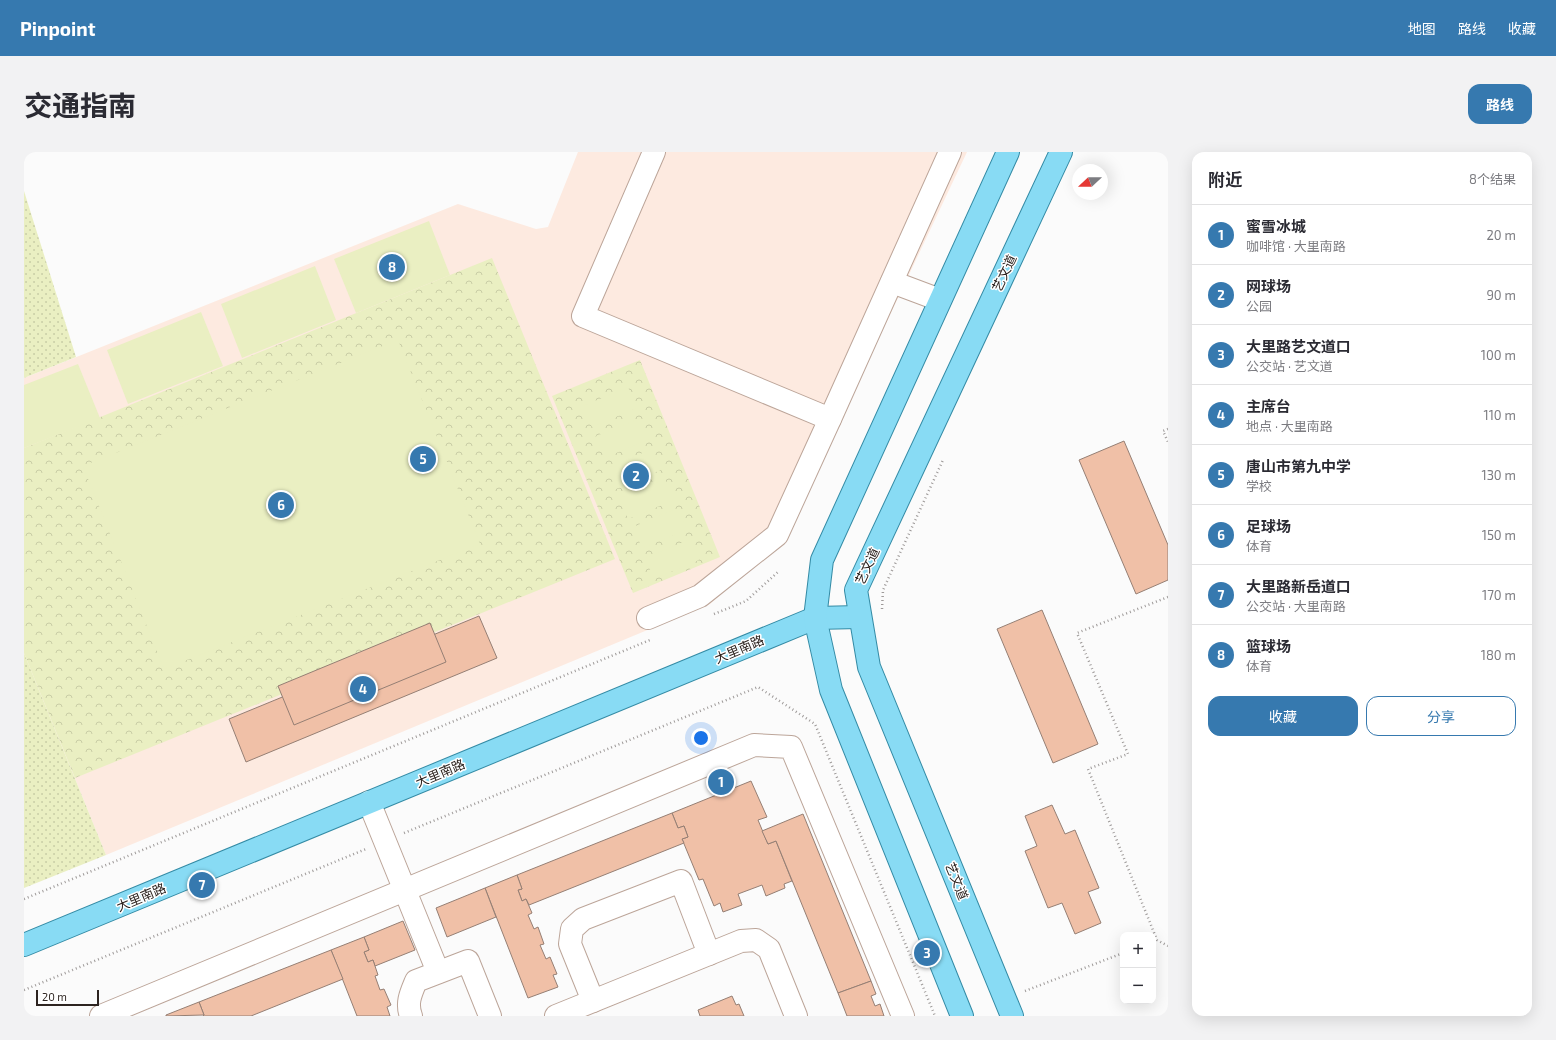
<!DOCTYPE html>
<html lang="zh">
<meta charset="utf-8">
<style>
:root{--surface:#fff;--page:#f2f2f3;--text:#2b2b33;--muted:#7c7c81;--line:#e1e1e2;--accent:#3679af}
body{margin:0;font-family:"Exo 2","Noto Sans SC",sans-serif;background:var(--page);color:var(--text)}
.controls{position:absolute;right:12px;bottom:12px;display:grid;overflow:hidden;border-radius:8px;box-shadow:0 4px 16px #0002}
.controls button{width:36px;height:36px;display:grid;place-items:center;padding:0;border:0;border-bottom:1px solid var(--line);background:var(--surface);color:var(--text);font:20px sans-serif}
.compass{position:absolute;left:1048px;top:12px;width:36px;height:36px;border-radius:50%;background:var(--surface);box-shadow:0 4px 16px #0002;rotate:248deg}
.scale{position:absolute;left:12px;bottom:10px;width:63px;box-sizing:border-box;padding-left:4px;border:2px solid #2d2420;border-top:0;font-size:11px;line-height:14px;white-space:nowrap;color:#2d2420;-webkit-text-stroke:3px #fff;paint-order:stroke}
.you{position:absolute;left:677px;top:586px;width:14px;height:14px;margin:-10px;border:3px solid #fff;border-radius:50%;background:#1a73e8;box-shadow:0 0 0 6px #1a73e833}
.badge{display:grid;place-items:center;width:26px;height:26px;border-radius:50%;background:var(--accent);color:#fff;font-size:13px;font-weight:700}
.pin{position:absolute;translate:-50% -50%;border:2px solid #fff;box-shadow:0 1px 4px #0006}
.list{margin:0;padding:0;list-style:none}
h2{display:flex;justify-content:space-between;align-items:center;height:52px;margin:0;padding:0 16px;font-size:17px}
h2 small{font-size:13px;font-weight:400;color:var(--muted)}
.list li{display:grid;grid-template-columns:26px 1fr auto;gap:12px;align-items:center;box-sizing:border-box;height:60px;padding:0 16px;border-top:1px solid var(--line)}
.list b{display:block;font-size:15px;white-space:nowrap}
.list p{margin:0;font-size:13px;white-space:nowrap;color:var(--muted)}
.list em{font-size:13px;font-style:normal;color:var(--muted)}
.actions{display:flex;gap:8px;padding:12px 16px}
.actions a{flex:1;padding:9px 0;border:1px solid var(--accent);border-radius:12px;text-align:center;font-size:14px;color:var(--accent)}
.actions .main{background:var(--accent);color:#fff}
.map{position:relative;flex:none;width:1144px;height:864px;overflow:hidden;border-radius:12px}
header{display:flex;align-items:center;gap:24px;box-sizing:border-box;height:56px;padding:0 20px;background:var(--accent);color:#fff}
header strong{font-size:19px}
nav{display:flex;gap:22px;margin-inline-start:auto;font-size:14px}
.intro{display:flex;align-items:center;justify-content:space-between;box-sizing:border-box;height:96px;padding:0 24px}
h1{margin:0;font-size:28px}
.button{padding:10px 18px;border-radius:12px;background:var(--accent);color:#fff;font-size:14px;font-weight:700}
main{display:flex;gap:24px;padding:0 24px}
aside{flex:1;background:var(--surface);border-radius:12px;box-shadow:0 4px 16px #0002}
.map>svg:first-child{display:block}
.built{fill:#fdeae0}
.grass{fill:url(#grass-dots)}
.park{fill:url(#park-crowns)}
.garden{fill:#eaefc2}
.building{fill:#f0c0a7;stroke:#957f74}
.lines{fill:none;stroke-linecap:round;stroke-linejoin:round}
.minor-casing{stroke:#bca599;stroke-width:24}
.major-casing{stroke:#348ba5;stroke-width:24}
.path{stroke:#9e9a99;stroke-width:2.5;stroke-dasharray:1 3;stroke-linecap:butt}
.minor{stroke:#fff;stroke-width:22}
.major{stroke:#88dbf4;stroke-width:22}
.labels{text-anchor:middle;dominant-baseline:central;stroke-width:3;stroke-linejoin:round;paint-order:stroke}
.street-label{font-size:13px;fill:#2d2420;stroke:#fff}
</style>
<header>
<strong>Pinpoint</strong>
<nav><a>地图</a><a>路线</a><a>收藏</a></nav>
</header>
<div class="intro"><h1>交通指南</h1><a class="button">路线</a></div>
<main>
<div class="map">
<svg width="1144" height="864" viewBox="0 0 1144 864">
<defs>
<pattern id="grass-dots" width="8" height="8" patternUnits="userSpaceOnUse"><rect width="8" height="8" fill="#eaefc2"/><path d="M2 2h.1M6 6h.1" fill="none" stroke="#c9cda6" stroke-width="1.8" stroke-linecap="round"/></pattern>
<pattern id="park-crowns" width="20" height="18" patternUnits="userSpaceOnUse"><rect width="20" height="18" fill="#eaefc2"/><path d="M2 6a3 3 0 1 1 6 0M12 15a3 3 0 1 1 6 0" fill="none" stroke="#c9cda6"/></pattern>
</defs>
<rect width="100%" height="100%" fill="#fbfbfb"/>
<polygon class="built" points="554,0 943,0 759,389 686,452 82,703 0,501 0,226 434,52 512,77 524,75"/>
<g class="grass">
<polygon points="0,39 52,205 0,226"/>
<polygon points="0,501 82,703 0,736"/>
</g>
<g class="park">
<polygon points="468,106 591,407 51,626 0,501 0,296"/>
<polygon points="616,208 696,405 609,441 528,244"/>
</g>
<g class="garden">
<polygon points="405,69 426,123 332,161 310,107"/>
<polygon points="291,114 312,168 218,206 197,152"/>
<polygon points="177,160 199,214 104,252 83,198"/>
<polygon points="374,188 456,392 140,517 59,314"/>
<polygon points="54,212 76,266 0,296 0,233"/>
<polygon points="604,235 613,256 568,275 559,254"/>
<polygon points="617,266 626,287 580,306 572,284"/>
<polygon points="628,297 637,318 592,337 583,316"/>
<polygon points="641,327 650,348 604,367 596,346"/>
<polygon points="654,356 663,378 618,396 609,375"/>
<polygon points="667,387 675,408 630,427 621,406"/>
</g>
<g class="building">
<polygon points="1100,289 1144,393 1144,428 1112,442 1055,308"/>
<polygon points="1018,458 1074,592 1029,611 973,477"/>
<polygon points="455,464 473,506 222,610 205,567"/>
<polygon points="406,471 422,510 270,573 254,534"/>
<polygon points="727,629 743,665 734,668 744,692 752,689 768,729 760,732 761,736 742,744 738,733 714,742 718,753 699,760 696,751 690,754 679,727 675,728 658,687 664,685 660,674 654,676 648,661"/>
<polygon points="1028,653 1041,682 1051,678 1075,736 1064,740 1077,771 1051,782 1038,751 1024,756 1001,699 1013,694 1001,664"/>
<polygon points="648,661 654,676 660,674 664,685 658,687 660,691 505,753 502,747 498,749 494,738 498,737 493,723"/>
<polygon points="779,662 847,829 814,841 752,689 744,692 738,679"/>
<polygon points="493,723 498,737 494,738 498,749 502,747 508,761 504,763 510,777 514,775 520,792 516,793 522,807 526,805 533,822 529,823 534,835 504,846 461,736"/>
<polygon points="461,736 472,765 423,785 412,756"/>
<polygon points="379,769 391,798 351,814 349,808 344,810 340,800 345,798 340,785"/>
<polygon points="340,785 345,798 340,800 344,810 349,808 354,823 351,824 356,838 360,837 367,853 363,855 366,864 333,864 307,798"/>
<polygon points="307,798 319,827 227,864 179,864 180,863 175,850"/>
<polygon points="847,829 852,842 847,844 851,854 856,852 860,864 823,864 814,841"/>
<polygon points="708,844 712,853 715,852 720,864 676,864 674,858"/>
<polygon points="175,850 180,863 142,864 142,863"/>
</g>
<g class="lines">
<g class="minor-casing">
<g id="minor">
<polyline points="630,0 559,164 806,267 926,0"/>
<polyline points="868,130 916,148"/>
<polyline points="624,466 676,444 753,383 806,267"/>
<polyline points="345,650 414,820"/>
<polyline points="569,849 546,792 548,777 559,767 657,729 685,802"/>
<polyline points="77,864 730,593 767,595 879,864"/>
<path d="M 387,864 C 382,851 387,841 392,829 L 444,809 L 466,864"/>
<polyline points="532,864 717,789 732,788 745,797 772,864"/>
</g>
</g>
<g class="major-casing">
<g id="major">
<polyline points="0,793 791,466 835,465"/>
<polyline points="938,864 807,538 791,466 798,408 984,0"/>
<polyline points="988,864 845,515 832,438 1037,0"/>
</g>
</g>
<g class="path">
<polyline points="1144,277 1139,279 1144,290"/>
<polyline points="1144,445 1053,481 1104,602 1064,617 1133,788 1144,794"/>
<polyline points="858,457 859,438 919,308"/>
<polyline points="690,462 722,449 754,420"/>
<polyline points="380,681 734,535 791,572 911,864"/>
<polyline points="0,747 626,488"/>
<polyline points="0,838 342,697"/>
<polyline points="1001,839 1099,801"/>
</g>
<use href="#minor" class="minor"/>
<use href="#major" class="major"/>
</g>
<g class="labels">
<g class="street-label">
<text transform="translate(980 121) rotate(-65)">艺文道</text>
<text transform="translate(843 414) rotate(-65)">艺文道</text>
<text transform="translate(715 497) rotate(-23)">大里南路</text>
<text transform="translate(416 621) rotate(-23)">大里南路</text>
<text transform="translate(933 729) rotate(68)">艺文道</text>
<text transform="translate(117 745) rotate(-23)">大里南路</text>
</g>
</g>
</svg>
<div class="controls">
<button>+</button>
<button>−</button>
</div>
<svg class="compass" viewBox="-18 -18 36 36"><path d="M0-13l5 13h-10z" fill="#e53935"/><path d="M0 13l5-13h-10z" fill="#7c7c81"/></svg>
<div class="scale">20 m</div>
<div class="you"></div>
<div class="pin badge" style="left:697px;top:630px">1</div>
<div class="pin badge" style="left:612px;top:324px">2</div>
<div class="pin badge" style="left:903px;top:801px">3</div>
<div class="pin badge" style="left:339px;top:537px">4</div>
<div class="pin badge" style="left:399px;top:307px">5</div>
<div class="pin badge" style="left:257px;top:353px">6</div>
<div class="pin badge" style="left:178px;top:733px">7</div>
<div class="pin badge" style="left:368px;top:115px">8</div>
</div>
<aside>
<h2>附近<small>8个结果</small></h2>
<ul class="list">
<li><span class="badge">1</span><div><b>蜜雪冰城</b><p>咖啡馆 · 大里南路</p></div><em>20 m</em></li>
<li><span class="badge">2</span><div><b>网球场</b><p>公园</p></div><em>90 m</em></li>
<li><span class="badge">3</span><div><b>大里路艺文道口</b><p>公交站 · 艺文道</p></div><em>100 m</em></li>
<li><span class="badge">4</span><div><b>主席台</b><p>地点 · 大里南路</p></div><em>110 m</em></li>
<li><span class="badge">5</span><div><b>唐山市第九中学</b><p>学校</p></div><em>130 m</em></li>
<li><span class="badge">6</span><div><b>足球场</b><p>体育</p></div><em>150 m</em></li>
<li><span class="badge">7</span><div><b>大里路新岳道口</b><p>公交站 · 大里南路</p></div><em>170 m</em></li>
<li><span class="badge">8</span><div><b>篮球场</b><p>体育</p></div><em>180 m</em></li>
</ul>
<div class="actions"><a class="main">收藏</a><a>分享</a></div>
</aside>
</main>
